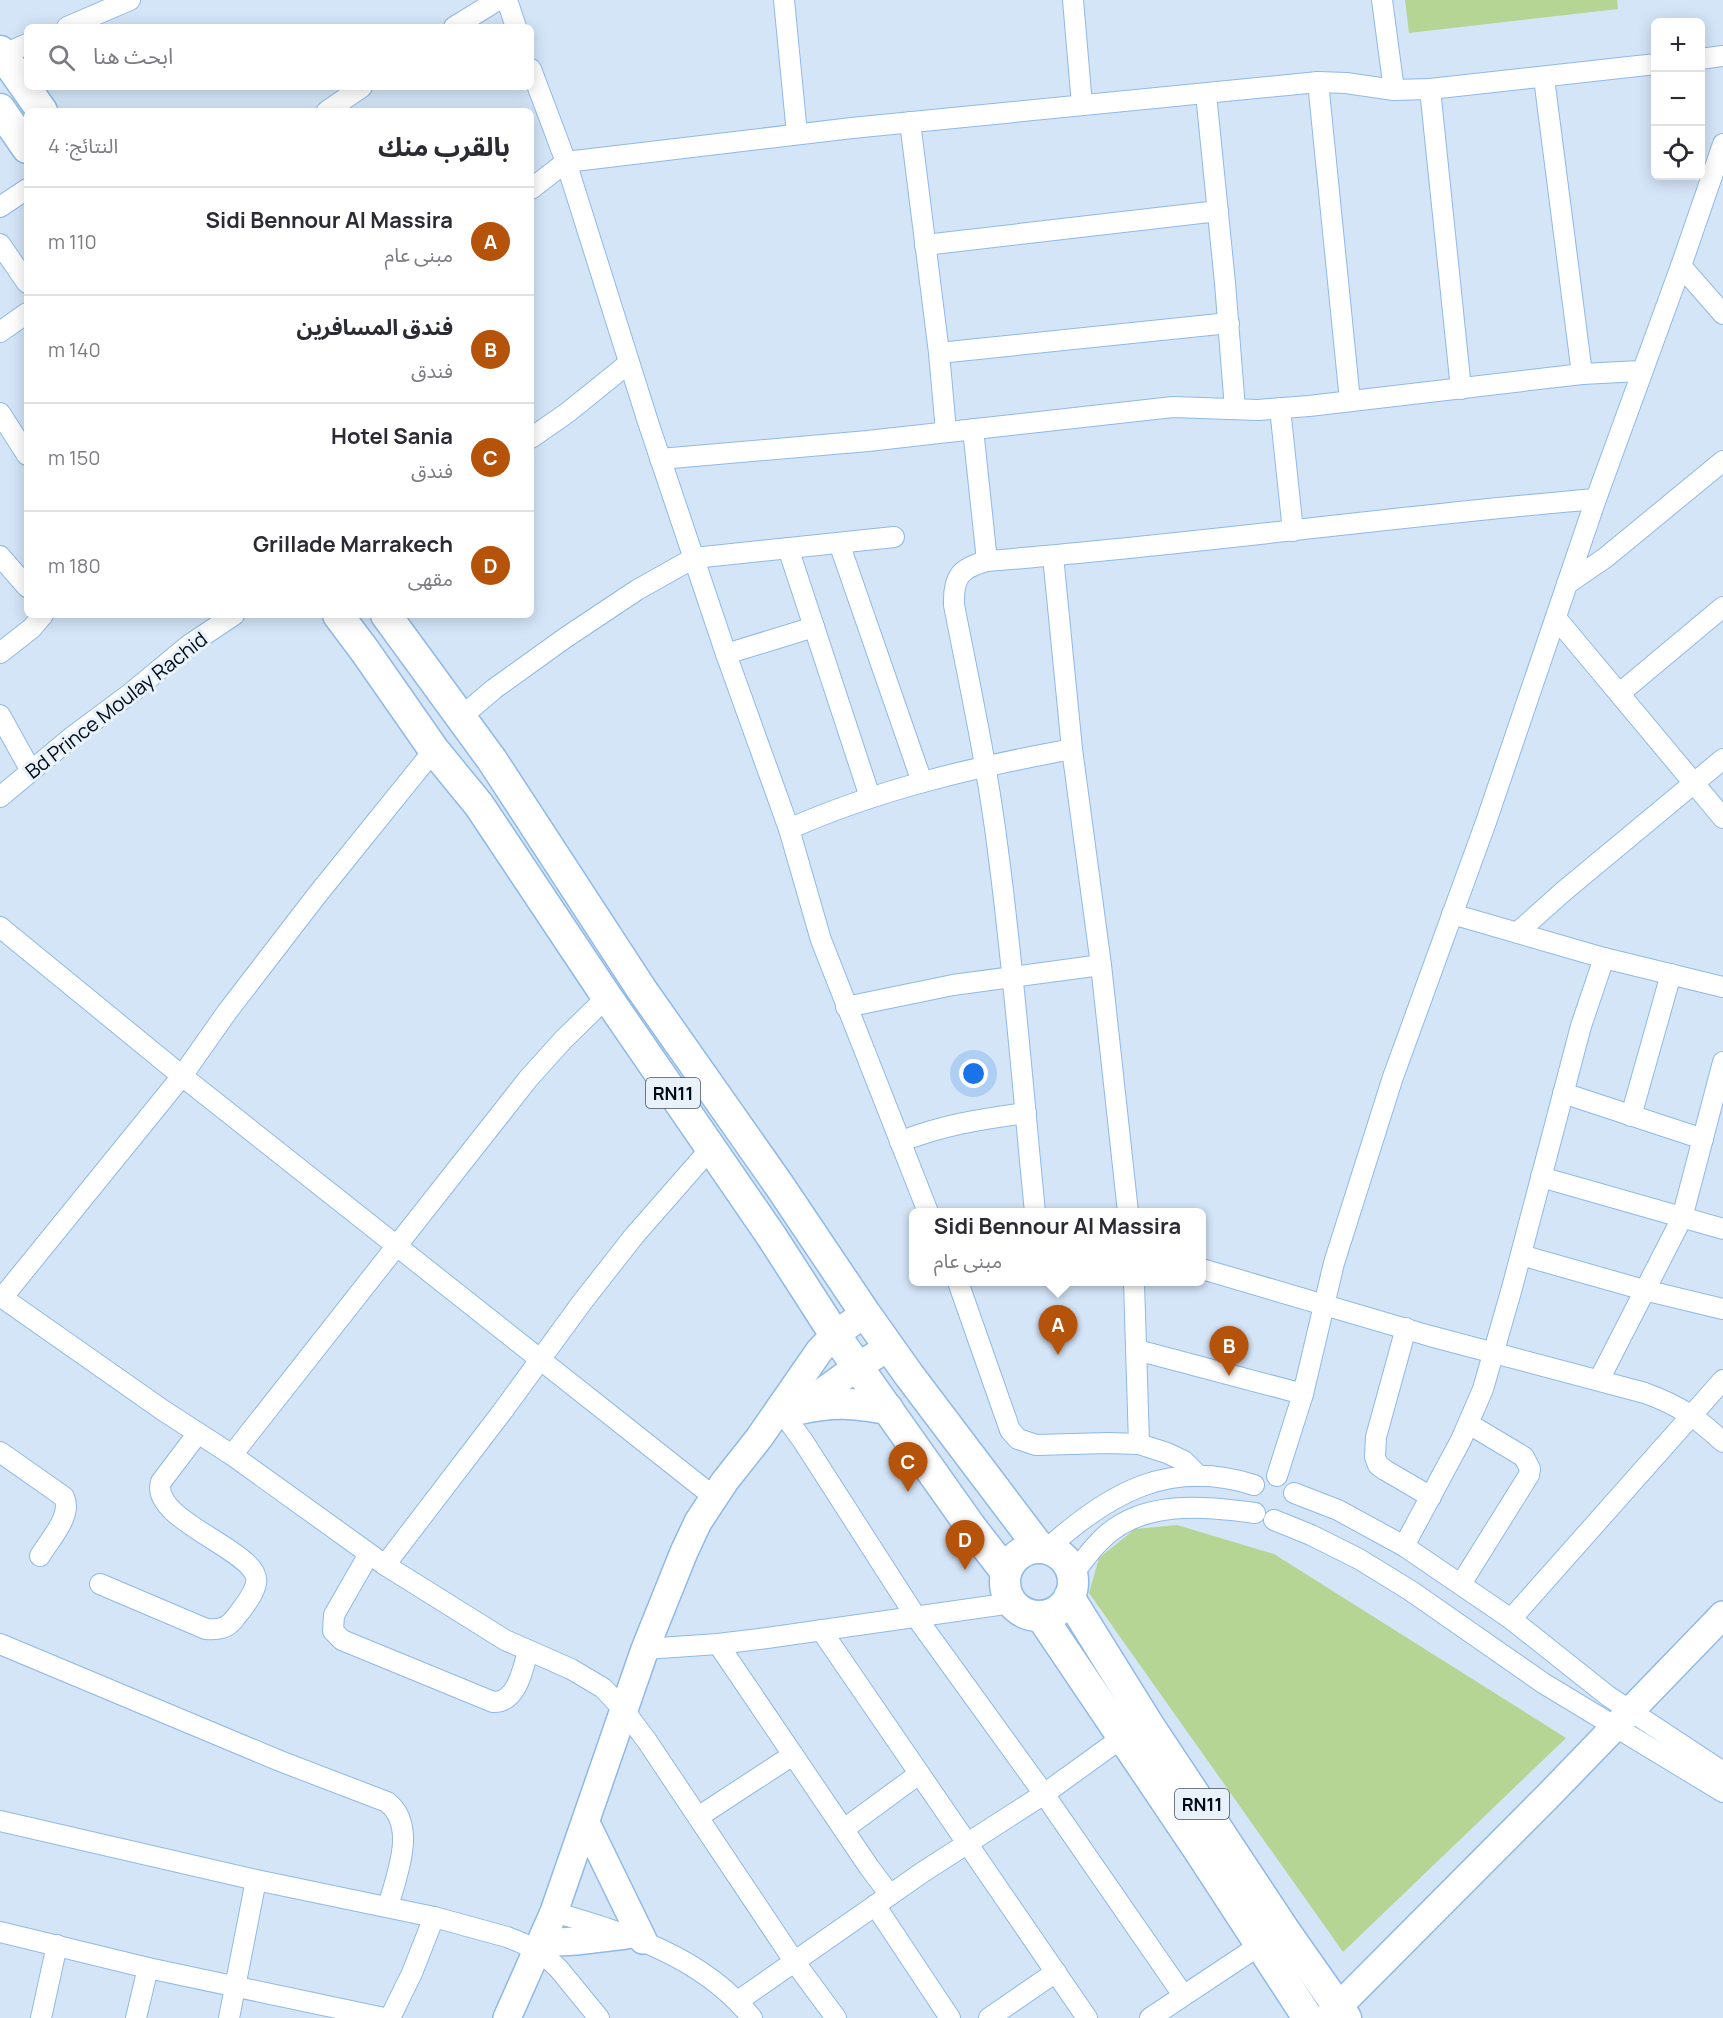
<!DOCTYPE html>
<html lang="ar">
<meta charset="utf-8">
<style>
:root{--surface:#fff;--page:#f2f2f3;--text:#2b2b33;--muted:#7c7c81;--line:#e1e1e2;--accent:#b45309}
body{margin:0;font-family:Manrope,"Noto Sans Arabic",sans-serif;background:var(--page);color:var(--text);direction:rtl}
.controls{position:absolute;right:18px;top:18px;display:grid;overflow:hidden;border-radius:9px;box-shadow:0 3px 15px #0003}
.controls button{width:54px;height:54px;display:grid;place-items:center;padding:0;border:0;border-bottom:2px solid var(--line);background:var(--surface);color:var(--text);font:30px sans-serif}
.you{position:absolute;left:974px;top:1074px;width:21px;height:21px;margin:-15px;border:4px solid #fff;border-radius:50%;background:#1a73e8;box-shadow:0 0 0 9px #1a73e833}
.badge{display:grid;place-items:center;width:39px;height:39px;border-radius:50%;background:var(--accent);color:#fff;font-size:20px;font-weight:700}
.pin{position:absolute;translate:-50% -50px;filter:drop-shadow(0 2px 3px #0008)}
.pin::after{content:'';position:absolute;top:32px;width:21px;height:18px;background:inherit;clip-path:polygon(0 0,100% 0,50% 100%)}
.popup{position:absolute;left:909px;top:1208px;width:297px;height:78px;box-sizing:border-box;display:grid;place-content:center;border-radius:9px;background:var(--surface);filter:drop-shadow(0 2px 4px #0005);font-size:20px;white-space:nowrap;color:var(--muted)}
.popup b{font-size:22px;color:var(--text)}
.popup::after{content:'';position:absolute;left:50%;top:100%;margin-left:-12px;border:12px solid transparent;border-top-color:var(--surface)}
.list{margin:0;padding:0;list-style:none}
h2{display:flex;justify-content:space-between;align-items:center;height:78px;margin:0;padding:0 24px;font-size:26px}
h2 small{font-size:20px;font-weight:400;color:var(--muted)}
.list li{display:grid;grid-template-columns:39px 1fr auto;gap:18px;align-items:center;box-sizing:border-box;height:108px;padding:0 24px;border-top:2px solid var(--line)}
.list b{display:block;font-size:22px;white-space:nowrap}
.list p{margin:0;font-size:20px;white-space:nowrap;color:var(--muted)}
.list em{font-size:20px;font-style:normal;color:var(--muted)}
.icon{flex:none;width:33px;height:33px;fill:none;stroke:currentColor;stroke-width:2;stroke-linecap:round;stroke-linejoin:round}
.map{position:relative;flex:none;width:1723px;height:2018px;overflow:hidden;direction:ltr}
.search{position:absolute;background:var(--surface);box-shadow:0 3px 15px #0003;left:24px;top:24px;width:510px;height:66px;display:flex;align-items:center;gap:15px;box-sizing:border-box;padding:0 21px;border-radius:9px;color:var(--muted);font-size:22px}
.panel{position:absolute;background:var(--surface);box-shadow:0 3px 15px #0003;left:24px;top:108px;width:510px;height:510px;border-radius:9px;direction:rtl}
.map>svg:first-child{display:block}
.green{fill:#b4d594}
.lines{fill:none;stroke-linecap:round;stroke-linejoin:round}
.minor-casing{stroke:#8fb9e6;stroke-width:22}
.secondary-casing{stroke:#8fb9e6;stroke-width:30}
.primary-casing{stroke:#8fb9e6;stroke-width:33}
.minor{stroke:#fff;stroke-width:20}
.secondary{stroke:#fff;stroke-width:27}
.primary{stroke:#fff;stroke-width:30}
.labels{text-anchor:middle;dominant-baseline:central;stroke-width:6;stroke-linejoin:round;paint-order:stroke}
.shield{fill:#e9f2fb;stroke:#47515e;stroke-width:1.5}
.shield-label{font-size:18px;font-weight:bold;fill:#010c1b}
.street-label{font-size:20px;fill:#010c1b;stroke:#e9f2fb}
</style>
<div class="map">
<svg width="1723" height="2018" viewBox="0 0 1723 2018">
<rect width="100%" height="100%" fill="#d4e5f8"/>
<g class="green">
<polygon points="1405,0 1617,0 1618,9 1409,33"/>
<polygon points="1177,1525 1274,1554 1566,1738 1343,1952 1089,1593 1099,1558 1135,1529"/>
</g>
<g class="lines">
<g class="minor-casing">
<g id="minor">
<polyline points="507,0 516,27"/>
<polyline points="784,0 797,134"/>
<polyline points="1073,0 1082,105"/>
<polyline points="1382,0 1394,90"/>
<polyline points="67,27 130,0"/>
<polyline points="454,27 498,0"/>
<polyline points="2,55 27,44"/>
<polyline points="1700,59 1723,56"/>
<polyline points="531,69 566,162 648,422 726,654 789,829 821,940 928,1212"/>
<polyline points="1544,78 1582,374"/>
<polyline points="1318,82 1350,401"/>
<polyline points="1430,89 1461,389"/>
<polyline points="1206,94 1225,283 1235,409"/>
<polyline points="327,111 362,87"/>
<polyline points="910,122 939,353 946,431"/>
<polyline points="531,189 566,162 852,128 1318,82 1346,83 1394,90 1430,89 1656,64"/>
<polyline points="0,207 27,189"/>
<polyline points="0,244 27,283"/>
<polyline points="925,245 1218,211"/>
<polyline points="1681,266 1723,314"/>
<polyline points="0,332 27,313"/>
<polyline points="939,353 1229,323"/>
<polyline points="1280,408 1293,531"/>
<polyline points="0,413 27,455"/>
<polyline points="973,429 987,561"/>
<polyline points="531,438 567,413 629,363"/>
<polyline points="660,459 868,441 1173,407 1258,410 1309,406 1582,374 1641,371"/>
<polyline points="839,543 922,782"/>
<polyline points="788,548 870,797"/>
<polyline points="0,556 27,587"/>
<polyline points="1053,556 1072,749 1101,965 1128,1212"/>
<polyline points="1567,584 1605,558 1723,461"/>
<polyline points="1556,618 1723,818"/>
<polyline points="0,653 32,628 43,615"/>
<polyline points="726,654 814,627"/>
<polyline points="1620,693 1723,607"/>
<polyline points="0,715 31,771"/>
<polyline points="461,717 494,689 565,638 637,590 694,558 894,537"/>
<polyline points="0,797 72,737 131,693 189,645 234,615"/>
<path d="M 789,829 C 879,789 975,767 1072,749"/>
<polyline points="1452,914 1604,958 1723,987"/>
<polyline points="0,927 182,1076 714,1497"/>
<polyline points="1518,932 1564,891 1723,759"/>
<polyline points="846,1007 953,985 1101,965"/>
<polyline points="1563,1093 1703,1139"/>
<polyline points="1631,1116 1671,974"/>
<path d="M 900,1142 C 941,1125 982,1119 1026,1113"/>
<polyline points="1541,1177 1723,1229"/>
<path d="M 1035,1212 C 1023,1092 1014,971 998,851 C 988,769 970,687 954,605 C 953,577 960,568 987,561 C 1191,545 1393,516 1596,499"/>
<polyline points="1521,1255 1644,1290 1723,1309"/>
<path d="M 1202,1269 L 1430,1336 L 1645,1393 C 1680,1406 1696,1417 1723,1442"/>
<polyline points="958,1282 1010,1430 1018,1439 1036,1445 1108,1443 1139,1444 1167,1453 1184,1461 1199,1476"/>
<polyline points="1134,1282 1139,1444"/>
<polyline points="0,1296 164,1411 232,1455 385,1565 505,1640 571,1669 603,1688 623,1709 647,1741 794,1961 836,2018"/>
<polyline points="2,1298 182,1076 227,1012 317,895 434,750"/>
<polyline points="1406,1328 1376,1437 1375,1457 1378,1465 1385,1470 1431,1497"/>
<polyline points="1137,1350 1303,1394"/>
<polyline points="1599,1380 1682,1218 1723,1062"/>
<polyline points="779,1408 803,1441 916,1617 1044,1794 1183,1995"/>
<path d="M 0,1452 L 64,1497 C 73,1516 49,1540 40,1556"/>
<polyline points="232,1455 528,1079 563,1040 607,997"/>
<polyline points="1277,1476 1303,1394 1334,1263 1393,1077 1486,822 1596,499 1681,266 1723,144"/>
<polyline points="1294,1493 1338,1510 1404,1546 1511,1619 1608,1696 1723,1772"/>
<polyline points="1274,1520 1311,1535 1359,1559 1411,1591 1543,1683 1723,1792"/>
<polyline points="1404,1546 1461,1440 1483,1389 1512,1288 1581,1026 1604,958"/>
<path d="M 1048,1548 C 1109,1493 1170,1458 1254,1485"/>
<path d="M 369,1554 L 334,1615 L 333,1631 L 342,1640 L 493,1702 C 517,1703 523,1669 528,1651"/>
<polyline points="385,1565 502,1412 583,1301 634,1236 711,1148"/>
<path d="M 1073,1574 C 1081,1564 1089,1552 1099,1542 C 1139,1499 1202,1506 1255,1513"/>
<path d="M 100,1584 L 206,1629 C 218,1630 227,1629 235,1618 C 242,1609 254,1595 256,1583 C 263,1552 149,1521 161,1482 L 198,1433"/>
<polyline points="1461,1584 1529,1475 1530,1469 1524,1457 1469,1424"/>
<polyline points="1511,1619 1723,1380"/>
<polyline points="821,1630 1087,2018"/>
<path d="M 0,1644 L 280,1761 L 387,1802 C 418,1826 396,1876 388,1907"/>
<polyline points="718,1644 869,1867 890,1895"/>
<polyline points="645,1649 718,1644 767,1638 1012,1603"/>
<polyline points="698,1817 793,1755"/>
<polyline points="0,1821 256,1880 434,1917 507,1937 522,1943 546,1957 558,1968 599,2018"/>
<polyline points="844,1829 919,1774"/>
<polyline points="875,1905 950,2018"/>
<path d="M 554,1912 C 628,1934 702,1956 752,2018"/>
<polyline points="0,1932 148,1968 384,2018"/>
<polyline points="738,2001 923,1872 1044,1794 1123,1737"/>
<polyline points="41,2018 57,1945"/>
<polyline points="136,2018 148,1968"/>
<polyline points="229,2018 256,1880"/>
<polyline points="390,2018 412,1973 434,1917"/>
<polyline points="989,2018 1056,1972"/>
<polyline points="1150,2018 1260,1945"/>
</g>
</g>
<g class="secondary-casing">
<g id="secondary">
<polyline points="796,1411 857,1367 889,1347"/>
<polyline points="586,1823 643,1940"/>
<polyline points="541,1943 576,1941 626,1935"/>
<polyline points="507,2018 554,1912 645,1649 684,1552 698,1522 725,1481 759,1438 820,1350 835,1335 865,1313"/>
<polyline points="1327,2018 1548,1796 1723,1615"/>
</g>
</g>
<g class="primary-casing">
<g id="primary">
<polyline points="0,51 42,111"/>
<polyline points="0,109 27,148"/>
<polyline points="338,615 365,651 434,750 479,805 607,997 772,1237 835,1335 971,1527 1006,1572"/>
<polyline points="386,615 492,760 642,990 779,1185 865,1313 909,1375 1039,1547"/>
<path d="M 799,1409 C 835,1401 852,1403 888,1409"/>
<circle cx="1039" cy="1582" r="34"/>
<polyline points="1069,1597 1148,1724 1285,1931 1346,2018"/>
<polyline points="1041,1616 1198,1849 1308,2018"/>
</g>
</g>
<use href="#minor" class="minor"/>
<use href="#secondary" class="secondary"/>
<use href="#primary" class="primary"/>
</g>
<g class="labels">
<g class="shield">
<rect x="646" y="1078" width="54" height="30" rx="4.5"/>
<rect x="1175" y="1789" width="54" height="30" rx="4.5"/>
</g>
<g class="shield-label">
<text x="673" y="1093">RN11</text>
<text x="1202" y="1804">RN11</text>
</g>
<g class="street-label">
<text transform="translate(116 705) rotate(-38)">Bd Prince Moulay Rachid</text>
</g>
</g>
</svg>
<div class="controls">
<button>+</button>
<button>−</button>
<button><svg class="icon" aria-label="locate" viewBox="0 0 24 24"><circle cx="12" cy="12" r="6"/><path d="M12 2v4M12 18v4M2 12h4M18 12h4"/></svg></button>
</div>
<div class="you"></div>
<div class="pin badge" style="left:1058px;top:1355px">A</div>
<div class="popup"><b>Sidi Bennour Al Massira</b>مبنى عام</div>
<div class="pin badge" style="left:1229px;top:1376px">B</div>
<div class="pin badge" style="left:908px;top:1492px">C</div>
<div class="pin badge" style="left:965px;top:1570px">D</div>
<div class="search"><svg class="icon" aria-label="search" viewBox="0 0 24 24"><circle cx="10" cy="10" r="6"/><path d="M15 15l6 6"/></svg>ابحث هنا</div>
<section class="panel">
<h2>بالقرب منك<small>النتائج: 4</small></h2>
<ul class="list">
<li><span class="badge">A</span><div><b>Sidi Bennour Al Massira</b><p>مبنى عام</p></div><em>110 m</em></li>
<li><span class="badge">B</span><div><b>فندق المسافرين</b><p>فندق</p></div><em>140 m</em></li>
<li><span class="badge">C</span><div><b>Hotel Sania</b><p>فندق</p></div><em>150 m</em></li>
<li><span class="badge">D</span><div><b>Grillade Marrakech</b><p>مقهى</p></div><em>180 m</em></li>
</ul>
</section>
</div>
